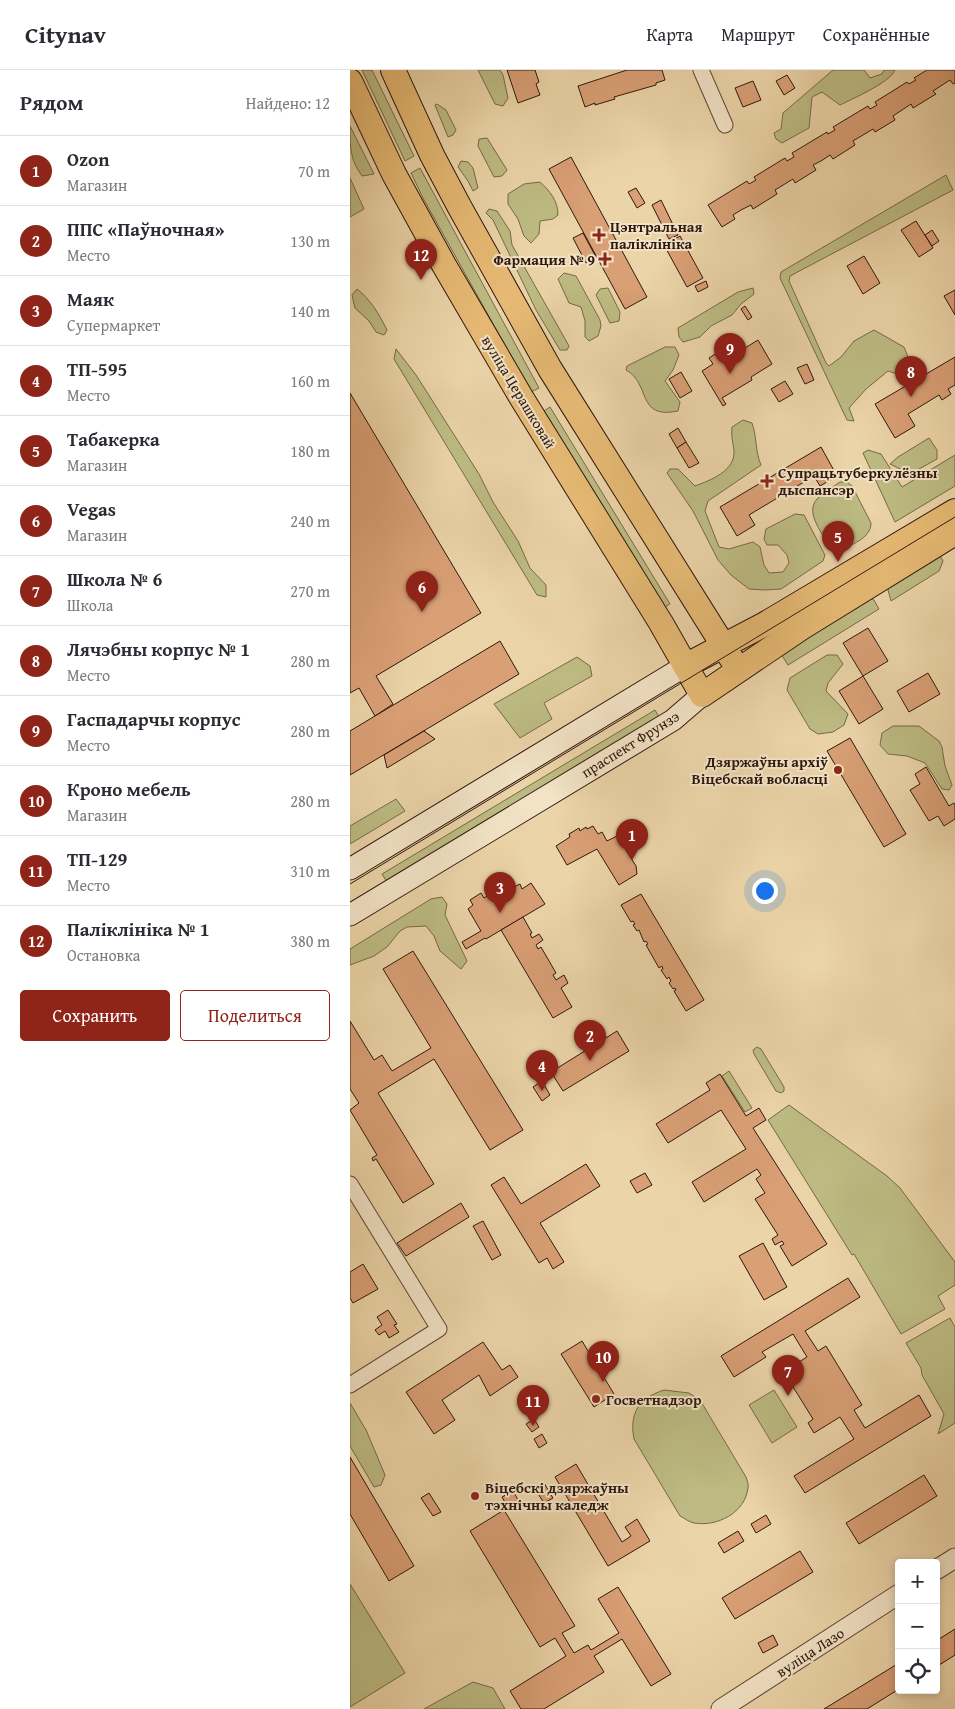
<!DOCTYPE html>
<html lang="ru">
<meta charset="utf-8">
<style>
:root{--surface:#fff;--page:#f7f7f7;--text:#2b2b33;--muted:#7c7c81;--line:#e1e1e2;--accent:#8f2418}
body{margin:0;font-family:"Gentium Book Plus",serif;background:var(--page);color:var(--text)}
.controls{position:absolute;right:15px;bottom:15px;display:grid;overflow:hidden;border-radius:5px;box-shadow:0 2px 8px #0003}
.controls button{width:45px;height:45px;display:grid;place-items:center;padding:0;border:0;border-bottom:1px solid var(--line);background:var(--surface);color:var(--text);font:25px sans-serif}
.you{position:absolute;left:414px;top:820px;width:18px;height:18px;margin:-12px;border:4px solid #fff;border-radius:50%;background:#1a73e8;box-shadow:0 0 0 8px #1a73e833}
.badge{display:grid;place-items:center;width:32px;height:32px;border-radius:50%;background:var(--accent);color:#fff;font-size:16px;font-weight:700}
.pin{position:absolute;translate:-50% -41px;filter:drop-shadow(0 1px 2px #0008)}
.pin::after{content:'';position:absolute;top:26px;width:18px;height:15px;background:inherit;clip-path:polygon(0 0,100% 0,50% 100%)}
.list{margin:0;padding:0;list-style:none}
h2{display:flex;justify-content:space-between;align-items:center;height:65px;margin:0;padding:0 20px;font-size:21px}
h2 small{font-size:16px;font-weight:400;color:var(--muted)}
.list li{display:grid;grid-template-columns:32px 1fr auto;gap:15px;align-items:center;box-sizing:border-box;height:70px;padding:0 20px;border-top:1px solid var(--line)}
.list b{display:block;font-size:19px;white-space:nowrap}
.list p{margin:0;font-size:16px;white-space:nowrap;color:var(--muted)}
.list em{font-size:16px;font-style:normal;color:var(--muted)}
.actions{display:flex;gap:10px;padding:15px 20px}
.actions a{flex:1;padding:11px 0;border:1px solid var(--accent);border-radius:5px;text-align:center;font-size:18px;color:var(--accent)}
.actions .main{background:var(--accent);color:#fff}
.icon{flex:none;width:28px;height:28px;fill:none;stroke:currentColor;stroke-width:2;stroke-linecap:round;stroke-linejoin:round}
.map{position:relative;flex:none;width:605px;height:1639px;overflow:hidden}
header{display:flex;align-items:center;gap:30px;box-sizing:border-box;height:70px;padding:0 25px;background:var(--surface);border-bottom:1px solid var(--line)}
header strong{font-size:24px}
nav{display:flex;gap:28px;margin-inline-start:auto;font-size:18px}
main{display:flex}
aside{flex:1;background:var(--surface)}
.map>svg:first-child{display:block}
.green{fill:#bdbb83;stroke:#766948}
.building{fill:#d99f75;stroke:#2f170e}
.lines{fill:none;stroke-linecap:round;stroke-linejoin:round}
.minor-casing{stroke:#5e4634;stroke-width:17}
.tertiary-casing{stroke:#5e4634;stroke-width:21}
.secondary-casing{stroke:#2f170e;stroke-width:23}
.primary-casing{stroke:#2f170e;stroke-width:26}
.minor{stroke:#f2e3c6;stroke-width:15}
.tertiary{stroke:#f2e3c6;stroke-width:19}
.secondary{stroke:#f2e3c6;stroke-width:21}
.primary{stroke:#e6ba74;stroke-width:24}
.tram{stroke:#2f170e;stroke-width:1}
.poi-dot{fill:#8f2418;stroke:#f2e3c6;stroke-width:2}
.labels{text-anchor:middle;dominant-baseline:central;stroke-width:4;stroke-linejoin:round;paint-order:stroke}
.poi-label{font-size:15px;font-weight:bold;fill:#2f170e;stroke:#f2e3c6;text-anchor:start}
.street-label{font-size:15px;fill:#2f170e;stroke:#f2e3c6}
</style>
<header>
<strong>Citynav</strong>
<nav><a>Карта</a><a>Маршрут</a><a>Сохранённые</a></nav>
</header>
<main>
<aside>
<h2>Рядом<small>Найдено: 12</small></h2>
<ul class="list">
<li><span class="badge">1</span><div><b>Ozon</b><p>Магазин</p></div><em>70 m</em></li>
<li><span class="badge">2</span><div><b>ППС «Паўночная»</b><p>Место</p></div><em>130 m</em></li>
<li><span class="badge">3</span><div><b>Маяк</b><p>Супермаркет</p></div><em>140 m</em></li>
<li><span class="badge">4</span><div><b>ТП-595</b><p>Место</p></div><em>160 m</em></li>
<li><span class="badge">5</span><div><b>Табакерка</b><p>Магазин</p></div><em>180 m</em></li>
<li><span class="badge">6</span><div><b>Vegas</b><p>Магазин</p></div><em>240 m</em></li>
<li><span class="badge">7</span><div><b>Школа № 6</b><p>Школа</p></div><em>270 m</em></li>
<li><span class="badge">8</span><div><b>Лячэбны корпус № 1</b><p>Место</p></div><em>280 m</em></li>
<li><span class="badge">9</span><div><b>Гаспадарчы корпус</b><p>Место</p></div><em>280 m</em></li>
<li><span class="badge">10</span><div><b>Кроно мебель</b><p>Магазин</p></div><em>280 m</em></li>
<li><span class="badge">11</span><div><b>ТП-129</b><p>Место</p></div><em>310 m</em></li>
<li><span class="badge">12</span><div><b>Паліклініка № 1</b><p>Остановка</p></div><em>380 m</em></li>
</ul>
<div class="actions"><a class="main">Сохранить</a><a>Поделиться</a></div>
</aside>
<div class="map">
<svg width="605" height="1639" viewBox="0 0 605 1639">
<rect width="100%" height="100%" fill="#ebd4a8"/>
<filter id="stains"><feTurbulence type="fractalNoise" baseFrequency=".004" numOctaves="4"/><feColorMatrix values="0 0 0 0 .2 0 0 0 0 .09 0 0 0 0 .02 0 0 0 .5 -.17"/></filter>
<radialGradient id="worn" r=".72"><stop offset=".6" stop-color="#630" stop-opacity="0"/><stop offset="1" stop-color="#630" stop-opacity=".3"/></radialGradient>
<g class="green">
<polygon points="12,0 22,0 64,86 55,91"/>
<polygon points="128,0 150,0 153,5 158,28 153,36 145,34"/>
<path d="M 483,0 L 514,0 L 520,8 L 532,4 L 534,0 L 545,0 C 541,12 502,29 490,35 L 472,22 L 462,27 L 459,58 L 432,73 L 426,69 L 424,63 L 431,59 L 433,43 Z"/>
<polygon points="87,34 96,40 106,60 103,65 98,67 85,35"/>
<path d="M 0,56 L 24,104 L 12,106 C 0,89 0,78 0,56 Z"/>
<polygon points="137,68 157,100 152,106 144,107 128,76 129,69"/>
<polygon points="111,91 118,92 123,98 128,118 123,121 118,111 108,97"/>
<polygon points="70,98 189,318 181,322 73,128 61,103"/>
<polygon points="596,105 603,120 440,206 439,211 476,293 479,296 491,287 504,271 524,260 554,277 560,292 550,305 538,301 516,319 499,338 504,351 497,350 430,208 431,202"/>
<polygon points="0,108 14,139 0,147"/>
<path d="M 190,112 C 200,121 208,131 208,145 L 203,149 L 190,151 L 189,164 L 181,173 L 174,166 L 168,149 L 158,134 L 158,124 L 174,114 Z"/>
<polygon points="139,139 147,141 160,161 162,175 219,276 217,280 210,280 186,240 143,150 136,143"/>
<polygon points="214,203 226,206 250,250 251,256 248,266 239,271 235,267 235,251 231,237 219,233 208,209"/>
<polygon points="258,218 270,242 269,251 260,253 246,225 250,219"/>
<polygon points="403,218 404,224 391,234 382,245 361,256 350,267 333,272 329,267 328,258 388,222"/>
<path d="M 7,219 C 21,230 29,244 37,260 L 34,265 L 26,262 L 19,251 L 5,238 L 2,225 Z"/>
<path d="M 315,277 L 325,277 L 329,285 L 323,300 L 315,311 L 330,332 L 328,341 C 286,350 301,313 276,300 L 277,296 Z"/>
<polygon points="46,279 66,305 129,404 143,432 168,471 180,498 196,515 196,527 187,525 44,289"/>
<polygon points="200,337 320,534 313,538 194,341"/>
<path d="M 393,350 L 402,353 C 407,367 405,381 411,395 L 358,431 L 355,441 L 369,477 L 379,479 L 403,472 L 410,477 L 414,495 L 419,503 L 433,502 L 439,493 L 437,485 L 428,475 L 417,475 L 414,469 L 416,459 L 445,444 L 454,445 L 475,485 L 473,491 L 431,519 L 415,520 L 399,519 L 381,505 L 368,490 L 343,441 L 317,403 L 320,399 L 328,399 L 345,416 C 361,410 385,401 384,381 C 383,372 381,368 382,357 Z"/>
<polygon points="579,368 587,380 587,389 560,404 540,394 548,387"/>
<polygon points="518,380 531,384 552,417 605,385 605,416 545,452 513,383"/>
<path d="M 490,412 L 497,412 L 502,416 L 521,453 C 521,469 500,475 488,481 L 481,479 C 474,465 454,443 467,429 C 473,422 483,417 490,412 Z"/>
<polygon points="588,482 593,491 589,501 541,531 538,520 539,511"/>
<polygon points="519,527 524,530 529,539 438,595 429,581"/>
<polygon points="477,585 487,585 493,594 478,613 476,621 498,644 494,655 483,662 468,664 460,659 437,620 440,608"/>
<polygon points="227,587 240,596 242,606 194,633 202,649 170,668 144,634"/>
<polygon points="305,640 309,647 37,812 32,804"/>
<polygon points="543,656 569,656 589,671 592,677 595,696 602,715 599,720 592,719 575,693 557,686 538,684 530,675 532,663"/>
<polygon points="46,729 55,741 0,774 0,756"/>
<polygon points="92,827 97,834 95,845 117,891 111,899 90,881 84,866 76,856 57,857 50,861 37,877 24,886 0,895 0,879 81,829"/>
<polygon points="407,977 411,979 434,1017 434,1021 431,1023 426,1021 404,984 403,980"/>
<polygon points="379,1001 402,1038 395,1042 372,1006"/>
<polygon points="439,1035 537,1106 550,1118 605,1192 605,1215 588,1226 595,1239 551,1264 504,1184 502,1185 418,1050"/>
<polygon points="600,1248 605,1257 605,1353 588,1364 594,1344 572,1305 571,1298 556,1273"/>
<path d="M 314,1320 L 339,1323 L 350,1330 L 396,1407 C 397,1410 399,1415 398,1418 C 395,1443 367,1457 344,1453 C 339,1452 334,1448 330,1446 L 284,1369 C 279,1343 289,1328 314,1320 Z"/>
<polygon points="424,1320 447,1357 422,1373 399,1335"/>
<polygon points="0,1333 16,1360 35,1405 31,1415 24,1417 0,1376"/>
<polygon points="0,1514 55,1603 0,1637"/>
<polygon points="123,1612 143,1618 155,1639 74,1639"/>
</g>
<g class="building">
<polygon points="157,0 185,0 189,12 186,14 190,25 168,33"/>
<polygon points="277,0 312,0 315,10 306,13 306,15 264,27 265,29 245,35 245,33 235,37 228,16"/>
<polygon points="577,0 605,0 605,13 603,14 600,10 583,21 586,24 563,38 561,34 543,46 545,50 525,62 523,59 503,71 505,75 483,89 480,85 471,91 463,95 466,100 445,113 443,109 425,120 427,124 403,139 401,135 391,140 383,145 385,149 372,157 358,135 397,111 399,114 406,110 404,107 435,88 437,91 444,87 442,83 477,62 478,64 485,60 483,57 518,36 520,39 527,35 525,32 557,12 559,14 566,10 564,8"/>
<polygon points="437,5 445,18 434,25 426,11"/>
<polygon points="403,11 411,30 393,37 385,18"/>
<polygon points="221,87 297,227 275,239 199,99"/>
<polygon points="286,118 295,133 287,138 278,122"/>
<polygon points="311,130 328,165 319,169 302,135"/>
<polygon points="566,151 583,178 569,187 551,160"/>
<polygon points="582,160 589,171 582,176 575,165"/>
<polygon points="233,163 246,187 236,193 223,168"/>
<polygon points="330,166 353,208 337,217 314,175"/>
<polygon points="514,186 530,213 513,224 497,196"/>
<polygon points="356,211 358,217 348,222 345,216"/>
<polygon points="605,220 605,245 594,226"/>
<polygon points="395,236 402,247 398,250 391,239"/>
<polygon points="408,270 422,294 401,307 402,310 372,328 376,334 373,336 352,301 363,294 359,288 376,277 379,283 393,275 395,278"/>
<polygon points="605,287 605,315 598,319 601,324 592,330 589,325 558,344 565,356 545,368 525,334"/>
<polygon points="457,294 464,310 455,314 447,298"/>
<polygon points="331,302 342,321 330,328 319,309"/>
<polygon points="435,311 443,324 429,332 421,319"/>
<polygon points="0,323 131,543 26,606 43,634 25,646 9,618 0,623"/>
<polygon points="328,358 336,372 327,378 319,364"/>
<polygon points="336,372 349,393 339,398 327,378"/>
<polygon points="471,377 487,406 470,416 464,406 399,445 405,455 387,466 370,437"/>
<polygon points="518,558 538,591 513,606 493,573"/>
<polygon points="150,571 169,604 0,705 0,661"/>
<polygon points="578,603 590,624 559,642 547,621"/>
<polygon points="513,606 533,639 509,654 489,621"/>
<polygon points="74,661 85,669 37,698 34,685"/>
<polygon points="500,668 556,764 534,777 477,681"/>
<polygon points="576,697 599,736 604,733 605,735 605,749 594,756 588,746 579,751 560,720 570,714 565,704"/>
<polygon points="243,756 248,764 252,762 257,771 267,766 286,796 287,804 269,815 247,779 217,795 206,776 220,767 219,764 229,758 230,761 236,757 237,759"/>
<polygon points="181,813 195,834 136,869 135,868 116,879 112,872 131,861 118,839 123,835 120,830 131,823 134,828 157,814 160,819 170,814 172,819"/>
<polygon points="291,824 354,930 336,941 324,921 326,920 325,918 323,919 319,913 321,911 319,907 317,909 311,900 313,899 312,896 309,898 296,875 298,874 296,871 294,872 289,860 287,861 283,855 285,854 283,851 281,852 271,835"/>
<polygon points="173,847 182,863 180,864 182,868 189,864 193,870 186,875 188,879 191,877 206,903 203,905 206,910 214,905 218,913 211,918 222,937 203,948 151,860"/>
<polygon points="63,881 173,1060 140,1080 84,989 28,1023 84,1114 53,1133 26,1089 23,1091 22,1088 27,1085 0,1040 9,1033 0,1019 0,951 24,990 32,985 42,1001 81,978 33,899"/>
<polygon points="267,961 279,981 213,1021 201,1002"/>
<polygon points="370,1004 396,1046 409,1038 416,1050 403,1058 477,1174 442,1196 430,1176 434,1174 432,1171 425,1175 422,1169 428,1165 405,1129 415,1123 406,1109 411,1105 407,1099 354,1132 342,1112 396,1079 371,1040 318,1073 306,1054 360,1020 356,1013"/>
<polygon points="192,1011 200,1025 192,1031 183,1017"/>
<polygon points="236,1094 250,1116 190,1153 214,1192 203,1199 197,1188 189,1193 141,1115 154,1107 171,1134"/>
<polygon points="295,1103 302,1115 287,1123 280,1111"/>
<polygon points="111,1133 119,1147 56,1186 47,1173"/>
<polygon points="133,1151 151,1185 142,1190 123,1156"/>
<polygon points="413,1173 437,1217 414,1230 389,1186"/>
<polygon points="13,1194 28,1219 3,1233 0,1228 0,1202"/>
<polygon points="498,1208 510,1227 455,1261 468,1281 476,1276 512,1335 504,1340 515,1358 569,1325 581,1346 455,1423 444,1406 504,1369 490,1347 464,1363 458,1353 463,1349 440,1312 435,1315 428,1305 457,1287 443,1264 412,1282 416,1287 384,1307 371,1286"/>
<polygon points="38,1240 47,1254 44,1255 49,1262 39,1268 35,1261 29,1265 25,1260 32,1255 27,1247"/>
<polygon points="232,1271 264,1324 244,1337 211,1284"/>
<polygon points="133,1272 152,1300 160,1295 168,1307 140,1326 129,1305 92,1330 105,1350 84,1364 56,1322"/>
<polygon points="184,1349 189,1357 182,1362 176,1354"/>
<polygon points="192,1364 197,1373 189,1378 184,1369"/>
<polygon points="0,1387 64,1496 39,1511 0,1444"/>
<polygon points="226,1394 272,1472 281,1466 275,1457 287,1449 300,1471 258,1496 205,1407"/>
<polygon points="574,1405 587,1426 509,1474 496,1453"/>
<polygon points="194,1413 203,1428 194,1433 185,1419"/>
<polygon points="163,1421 171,1435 160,1441 152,1427"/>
<polygon points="79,1423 91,1442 83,1446 71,1428"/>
<polygon points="154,1440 225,1556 212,1563 224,1583 238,1575 241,1580 269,1563 248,1529 268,1517 321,1604 301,1616 272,1569 244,1586 254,1602 194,1639 171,1639 160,1621 216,1586 205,1568 190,1577 120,1461"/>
<polygon points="416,1445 421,1454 406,1463 401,1454"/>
<polygon points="388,1461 394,1471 374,1483 368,1473"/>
<polygon points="450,1481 463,1502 385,1549 372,1528"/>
<polygon points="605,1559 605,1585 586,1597 586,1571"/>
<polygon points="423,1565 428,1575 413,1583 408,1573"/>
<polygon points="549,1593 549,1619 517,1639 474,1639"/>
</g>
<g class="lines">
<g class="minor-casing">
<g id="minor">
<polyline points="351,0 375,55"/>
<polyline points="0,1114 89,1259 0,1315"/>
</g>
</g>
<g class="tertiary-casing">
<g id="tertiary">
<polyline points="586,1500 605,1488"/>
<polyline points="371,1639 549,1524"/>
</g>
</g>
<g class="secondary-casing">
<g id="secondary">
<polyline points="0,799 335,596"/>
<polyline points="0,845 323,650 352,625"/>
</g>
</g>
<g class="primary-casing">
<g id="primary">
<polyline points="43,0 82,85 109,136 200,299 388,599"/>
<polyline points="0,11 44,104 94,195 171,327 311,553 352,625 451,558 605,463"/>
<polyline points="335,596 415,554 605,441"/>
</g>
</g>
<use href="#minor" class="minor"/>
<use href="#tertiary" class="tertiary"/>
<use href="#secondary" class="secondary"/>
<use href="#primary" class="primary"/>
<polyline class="tram" points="0,814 605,447"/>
</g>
<g class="poi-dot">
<path d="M246.5 157.5h5v5h5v5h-5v5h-5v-5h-5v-5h5z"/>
<path d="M252.5 181.5h5v5h5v5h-5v5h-5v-5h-5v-5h5z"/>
<path d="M414.5 403.5h5v5h5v5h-5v5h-5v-5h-5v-5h5z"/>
<circle cx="488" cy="700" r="5"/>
<circle cx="246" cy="1329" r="5"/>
<circle cx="125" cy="1426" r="5"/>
</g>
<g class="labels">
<g class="poi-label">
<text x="260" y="156">Цэнтральная<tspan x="260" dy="17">паліклініка</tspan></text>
<text x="245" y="189" text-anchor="end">Фармация № 9</text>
<text x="428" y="402">Супрацьтуберкулёзны<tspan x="428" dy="17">дыспансэр</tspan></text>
<text x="478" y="691" text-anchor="end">Дзяржаўны архіў<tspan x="478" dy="17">Віцебскай вобласці</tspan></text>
<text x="256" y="1329">Госветнадзор</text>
<text x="135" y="1417">Віцебскі дзяржаўны<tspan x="135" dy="17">тэхнічны каледж</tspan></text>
</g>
<g class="street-label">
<text transform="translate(169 322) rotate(59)">вуліца Церашковай</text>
<text transform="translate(280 674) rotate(-32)">праспект Фрунзэ</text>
<text transform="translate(460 1582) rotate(-33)">вуліца Лазо</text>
</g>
</g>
<rect width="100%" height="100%" filter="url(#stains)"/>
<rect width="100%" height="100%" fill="url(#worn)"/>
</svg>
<div class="controls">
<button>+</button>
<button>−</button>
<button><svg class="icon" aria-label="locate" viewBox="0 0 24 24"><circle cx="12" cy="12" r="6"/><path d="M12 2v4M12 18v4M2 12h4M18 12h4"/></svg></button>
</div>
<div class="you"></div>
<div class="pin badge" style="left:282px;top:790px">1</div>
<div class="pin badge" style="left:240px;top:991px">2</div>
<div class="pin badge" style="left:150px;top:843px">3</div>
<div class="pin badge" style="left:192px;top:1021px">4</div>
<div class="pin badge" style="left:488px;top:492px">5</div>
<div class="pin badge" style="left:72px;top:542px">6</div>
<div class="pin badge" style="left:438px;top:1326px">7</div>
<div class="pin badge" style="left:561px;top:327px">8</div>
<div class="pin badge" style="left:380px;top:304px">9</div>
<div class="pin badge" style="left:253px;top:1312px">10</div>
<div class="pin badge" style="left:183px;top:1356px">11</div>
<div class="pin badge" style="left:71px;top:210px">12</div>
</div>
</main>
